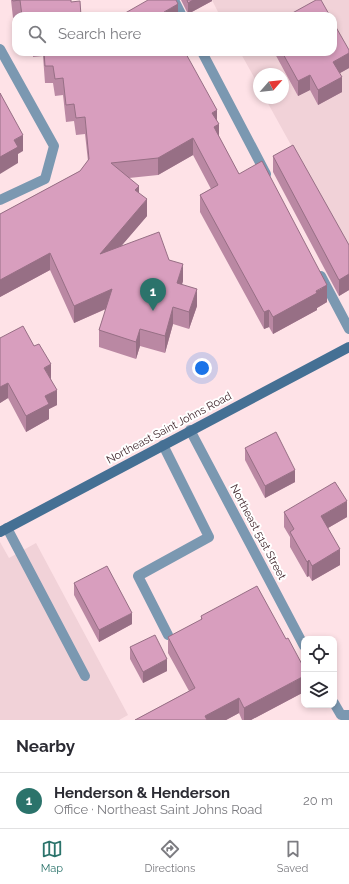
<!DOCTYPE html>
<meta charset="utf-8">
<style>
:root{--surface:#fff;--page:#f7f7f7;--text:#2b2b33;--muted:#7c7c81;--line:#e1e1e2;--accent:#2b736b}
body{margin:0;font-family:Raleway,sans-serif;background:var(--page);color:var(--text)}
.controls{position:absolute;right:12px;bottom:12px;display:grid;overflow:hidden;border-radius:8px;box-shadow:0 2px 6px #0003}
.controls button{width:36px;height:36px;display:grid;place-items:center;padding:0;border:0;border-bottom:1px solid var(--line);background:var(--surface);color:var(--text);font:20px sans-serif}
.compass{position:absolute;left:253px;top:68px;width:36px;height:36px;border-radius:50%;background:var(--surface);box-shadow:0 2px 6px #0003;rotate:62deg}
.you{position:absolute;left:202px;top:368px;width:14px;height:14px;margin:-10px;border:3px solid #fff;border-radius:50%;background:#1a73e8;box-shadow:0 0 0 6px #1a73e833}
.badge{display:grid;place-items:center;width:26px;height:26px;border-radius:50%;background:var(--accent);color:#fff;font-size:13px;font-weight:700}
.pin{position:absolute;translate:-50% -33px;filter:drop-shadow(0 1px 2px #0008)}
.pin::after{content:'';position:absolute;top:21px;width:14px;height:12px;background:inherit;clip-path:polygon(0 0,100% 0,50% 100%)}
.list{margin:0;padding:0;list-style:none}
h2{display:flex;justify-content:space-between;align-items:center;height:52px;margin:0;padding:0 16px;font-size:17px}
h2 small{font-size:13px;font-weight:400;color:var(--muted)}
.list li{display:grid;grid-template-columns:26px 1fr auto;gap:12px;align-items:center;box-sizing:border-box;height:56px;padding:0 16px;border-top:1px solid var(--line)}
.list b{display:block;font-size:15px;white-space:nowrap}
.list p{margin:0;font-size:13px;white-space:nowrap;color:var(--muted)}
.list em{font-size:13px;font-style:normal;color:var(--muted)}
.icon{flex:none;width:22px;height:22px;fill:none;stroke:currentColor;stroke-width:2;stroke-linecap:round;stroke-linejoin:round}
.map{position:relative;flex:none;width:349px;height:720px;overflow:hidden}
.search{position:absolute;background:var(--surface);box-shadow:0 2px 6px #0003;left:12px;right:12px;top:12px;height:44px;display:flex;align-items:center;gap:10px;box-sizing:border-box;padding:0 14px;border-radius:12px;color:var(--muted);font-size:15px}
.sheet{height:108px;background:var(--surface)}
nav{display:flex;justify-content:space-around;align-items:center;box-sizing:border-box;height:56px;border-top:1px solid var(--line);background:var(--surface);font-size:11px;color:var(--muted)}
nav a{display:grid;justify-items:center;gap:2px}
nav .on{color:var(--accent)}
.map>svg:first-child{display:block}
.built{fill:#f1d2d8}
.lines{fill:none;stroke-linecap:round;stroke-linejoin:round}
.lane{stroke:#7b98b1;stroke-width:10}
.street{stroke:#7b98b1;stroke-width:10}
.secondary{stroke:#457094;stroke-width:10}
.wall{fill:#ba88a3}
.shaded-wall{fill:#976f85}
.building{fill:#d89ebe;stroke:#976f85}
.labels{text-anchor:middle;dominant-baseline:central;stroke-width:4;stroke-linejoin:round;paint-order:stroke}
.street-label{font-size:11px;fill:#41272d;stroke:#fff}
</style>
<div class="map">
<svg width="349" height="720" viewBox="0 0 349 720">
<rect width="100%" height="100%" fill="#fee2e7"/>
<g class="built">
<polygon points="212,0 349,0 349,250 265,98 283,98 283,74 259,74 259,86 240,52 333,52 333,16 220,16"/>
<polygon points="0,542 9,558 36,543 128,715 119,720 0,720"/>
</g>
<g class="lines">
<g class="lane">
<polyline points="174,0 182,16"/>
<polyline points="0,49 54,146 45,179 0,200"/>
<polyline points="202,52 266,174"/>
<polyline points="321,276 349,329"/>
<polyline points="163,445 209,537 138,576 168,635"/>
<polyline points="7,528 85,676"/>
</g>
<g class="street">
<polyline points="190,430 304,646"/>
<polyline points="334,703 341,715 349,715"/>
</g>
<polyline class="secondary" points="0,532 349,347"/>
</g>
<g class="wall">
<polygon points="11,0 71,0 71,2 81,16 16,16 16,18 13,18"/>
<polygon points="181,0 212,0 212,1 188,14"/>
<polygon points="349,50 349,68 340,73 342,92 318,105 310,90 298,96 274,52 333,52"/>
<polygon points="33,52 185,52 217,122 219,137 239,174 327,302 317,308 317,310 273,334 269,327 264,329 200,212 200,195 211,189 193,155 158,175 129,178 139,193 147,216 121,246 169,260 183,281 182,284 197,306 189,329 173,324 165,353 140,346 136,359 99,347 99,330 106,309 74,323 50,270 0,297 0,214 80,171 88,161 85,134 76,135 74,121 66,122 63,95 55,96 53,83 45,83 43,56 33,57"/>
<polygon points="273,156 349,245 349,290 339,296 273,172"/>
<polygon points="0,338 51,379 57,405 49,409 49,419 26,432 8,398 0,403"/>
<polygon points="245,448 295,482 265,498 245,460"/>
<polygon points="284,512 347,517 328,528 340,565 312,581 309,576 307,577 290,547 290,537 284,527"/>
<polygon points="74,583 132,624 99,642 74,595"/>
<polygon points="201,616 304,692 251,720 242,720 239,713 226,720 135,720 189,691 168,653 168,637 201,620"/>
<polygon points="130,647 167,671 143,683 130,659"/>
</g>
<g class="shaded-wall">
<polygon points="193,0 212,0 212,1 188,14 188,3"/>
<polygon points="178,4 178,16 164,16 164,12"/>
<polygon points="349,53 349,68 333,77 333,62"/>
<polygon points="310,75 310,90 298,96 298,81"/>
<polygon points="342,77 342,92 318,105 318,90"/>
<polygon points="217,110 217,125 219,124 219,141 214,144 212,113"/>
<polygon points="23,135 23,151 18,154 18,163 0,174 0,157 14,140"/>
<polygon points="193,138 193,155 158,175 158,158"/>
<polygon points="139,186 139,203 135,190"/>
<polygon points="147,199 147,216 100,271 100,254"/>
<polygon points="50,253 50,270 0,297 0,280"/>
<polygon points="183,264 183,281 177,300 177,283"/>
<polygon points="349,274 349,290 339,296 339,280"/>
<polygon points="327,285 327,302 317,308 317,310 273,334 273,317"/>
<polygon points="112,289 112,306 74,323 74,306"/>
<polygon points="197,289 197,306 189,329 189,312"/>
<polygon points="173,307 173,324 165,353 165,336"/>
<polygon points="269,310 269,327 264,329 264,312"/>
<polygon points="140,329 140,346 136,359 136,342"/>
<polygon points="51,364 51,380 44,368"/>
<polygon points="8,383 8,398 0,403 0,387"/>
<polygon points="57,390 57,405 49,409 49,419 26,432 26,416 45,396"/>
<polygon points="295,470 295,482 265,498 265,486"/>
<polygon points="347,501 347,517 321,532 321,516"/>
<polygon points="340,549 340,565 312,581 312,566"/>
<polygon points="309,560 309,576 307,577 307,562"/>
<polygon points="132,613 132,624 99,642 99,630"/>
<polygon points="167,659 167,671 143,683 143,672"/>
<polygon points="304,676 304,692 251,720 244,720 244,708"/>
<polygon points="239,698 239,713 226,720 205,720 205,716"/>
</g>
<g class="building">
<polygon points="12,0 71,0 71,2 80,1 81,16 22,16 20,0 13,1"/>
<polygon points="148,0 176,0 178,4 164,12 166,16 120,16"/>
<polygon points="187,0 193,0 188,3"/>
<polygon points="316,0 321,0 330,16 287,16"/>
<polygon points="333,22 349,50 349,53 333,62 342,77 318,90 310,75 298,81 282,52 333,52"/>
<polygon points="44,52 185,52 217,110 212,113 219,124 214,127 239,174 262,161 327,285 316,291 317,293 273,317 269,310 264,312 200,195 218,185 193,138 158,158 111,163 139,186 135,190 147,199 100,254 159,232 169,260 183,264 177,283 197,289 189,312 173,307 165,336 140,329 136,342 99,330 112,289 74,306 50,253 0,280 0,214 80,171 89,159 85,117 76,118 74,104 66,105 63,78 55,79 53,66 45,66"/>
<polygon points="0,93 23,135 14,140 18,147 0,157"/>
<polygon points="293,145 349,245 349,274 339,280 273,156"/>
<polygon points="23,326 34,346 39,344 51,364 44,368 57,390 45,396 49,404 26,416 8,383 0,387 0,338"/>
<polygon points="276,432 295,470 265,486 245,448"/>
<polygon points="335,482 347,501 321,516 340,549 312,566 309,560 307,562 290,532 294,529 284,512"/>
<polygon points="107,566 132,613 99,630 74,583"/>
<polygon points="257,586 286,639 288,638 304,668 304,676 244,708 239,698 205,716 207,720 135,720 195,688 168,637 202,619 201,616"/>
<polygon points="155,635 167,659 143,672 130,647"/>
</g>
<g class="labels">
<g class="street-label">
<text transform="translate(169 428) rotate(-28)">Northeast Saint Johns Road</text>
<text transform="translate(258 532) rotate(62)">Northeast 51st Street</text>
</g>
</g>
</svg>
<div class="controls">
<button><svg class="icon" aria-label="locate" viewBox="0 0 24 24"><circle cx="12" cy="12" r="6"/><path d="M12 2v4M12 18v4M2 12h4M18 12h4"/></svg></button>
<button><svg class="icon" aria-label="layers" viewBox="0 0 24 24"><path d="M12 4l9 5-9 5-9-5zM3 14l9 5 9-5"/></svg></button>
</div>
<svg class="compass" viewBox="-18 -18 36 36"><path d="M0-13l5 13h-10z" fill="#e53935"/><path d="M0 13l5-13h-10z" fill="#7c7c81"/></svg>
<div class="you"></div>
<div class="pin badge" style="left:153px;top:311px">1</div>
<div class="search"><svg class="icon" aria-label="search" viewBox="0 0 24 24"><circle cx="10" cy="10" r="6"/><path d="M15 15l6 6"/></svg>Search here</div>
</div>
<section class="sheet">
<h2>Nearby<small></small></h2>
<ul class="list">
<li><span class="badge">1</span><div><b>Henderson &amp; Henderson</b><p>Office · Northeast Saint Johns Road</p></div><em>20 m</em></li>
</ul>
</section>
<nav>
<a class="on"><svg class="icon" aria-label="map" viewBox="0 0 24 24"><path d="M3 6l6-2 6 2 6-2v14l-6 2-6-2-6 2zM9 4v14M15 6v14"/></svg>Map</a>
<a><svg class="icon" aria-label="directions" viewBox="0 0 24 24"><path d="M12 3l9 9-9 9-9-9zM9 14v-3h6M13 9l2 2-2 2"/></svg>Directions</a>
<a><svg class="icon" aria-label="saved" viewBox="0 0 24 24"><path d="M7 4h10v16l-5-4-5 4z"/></svg>Saved</a>
</nav>
